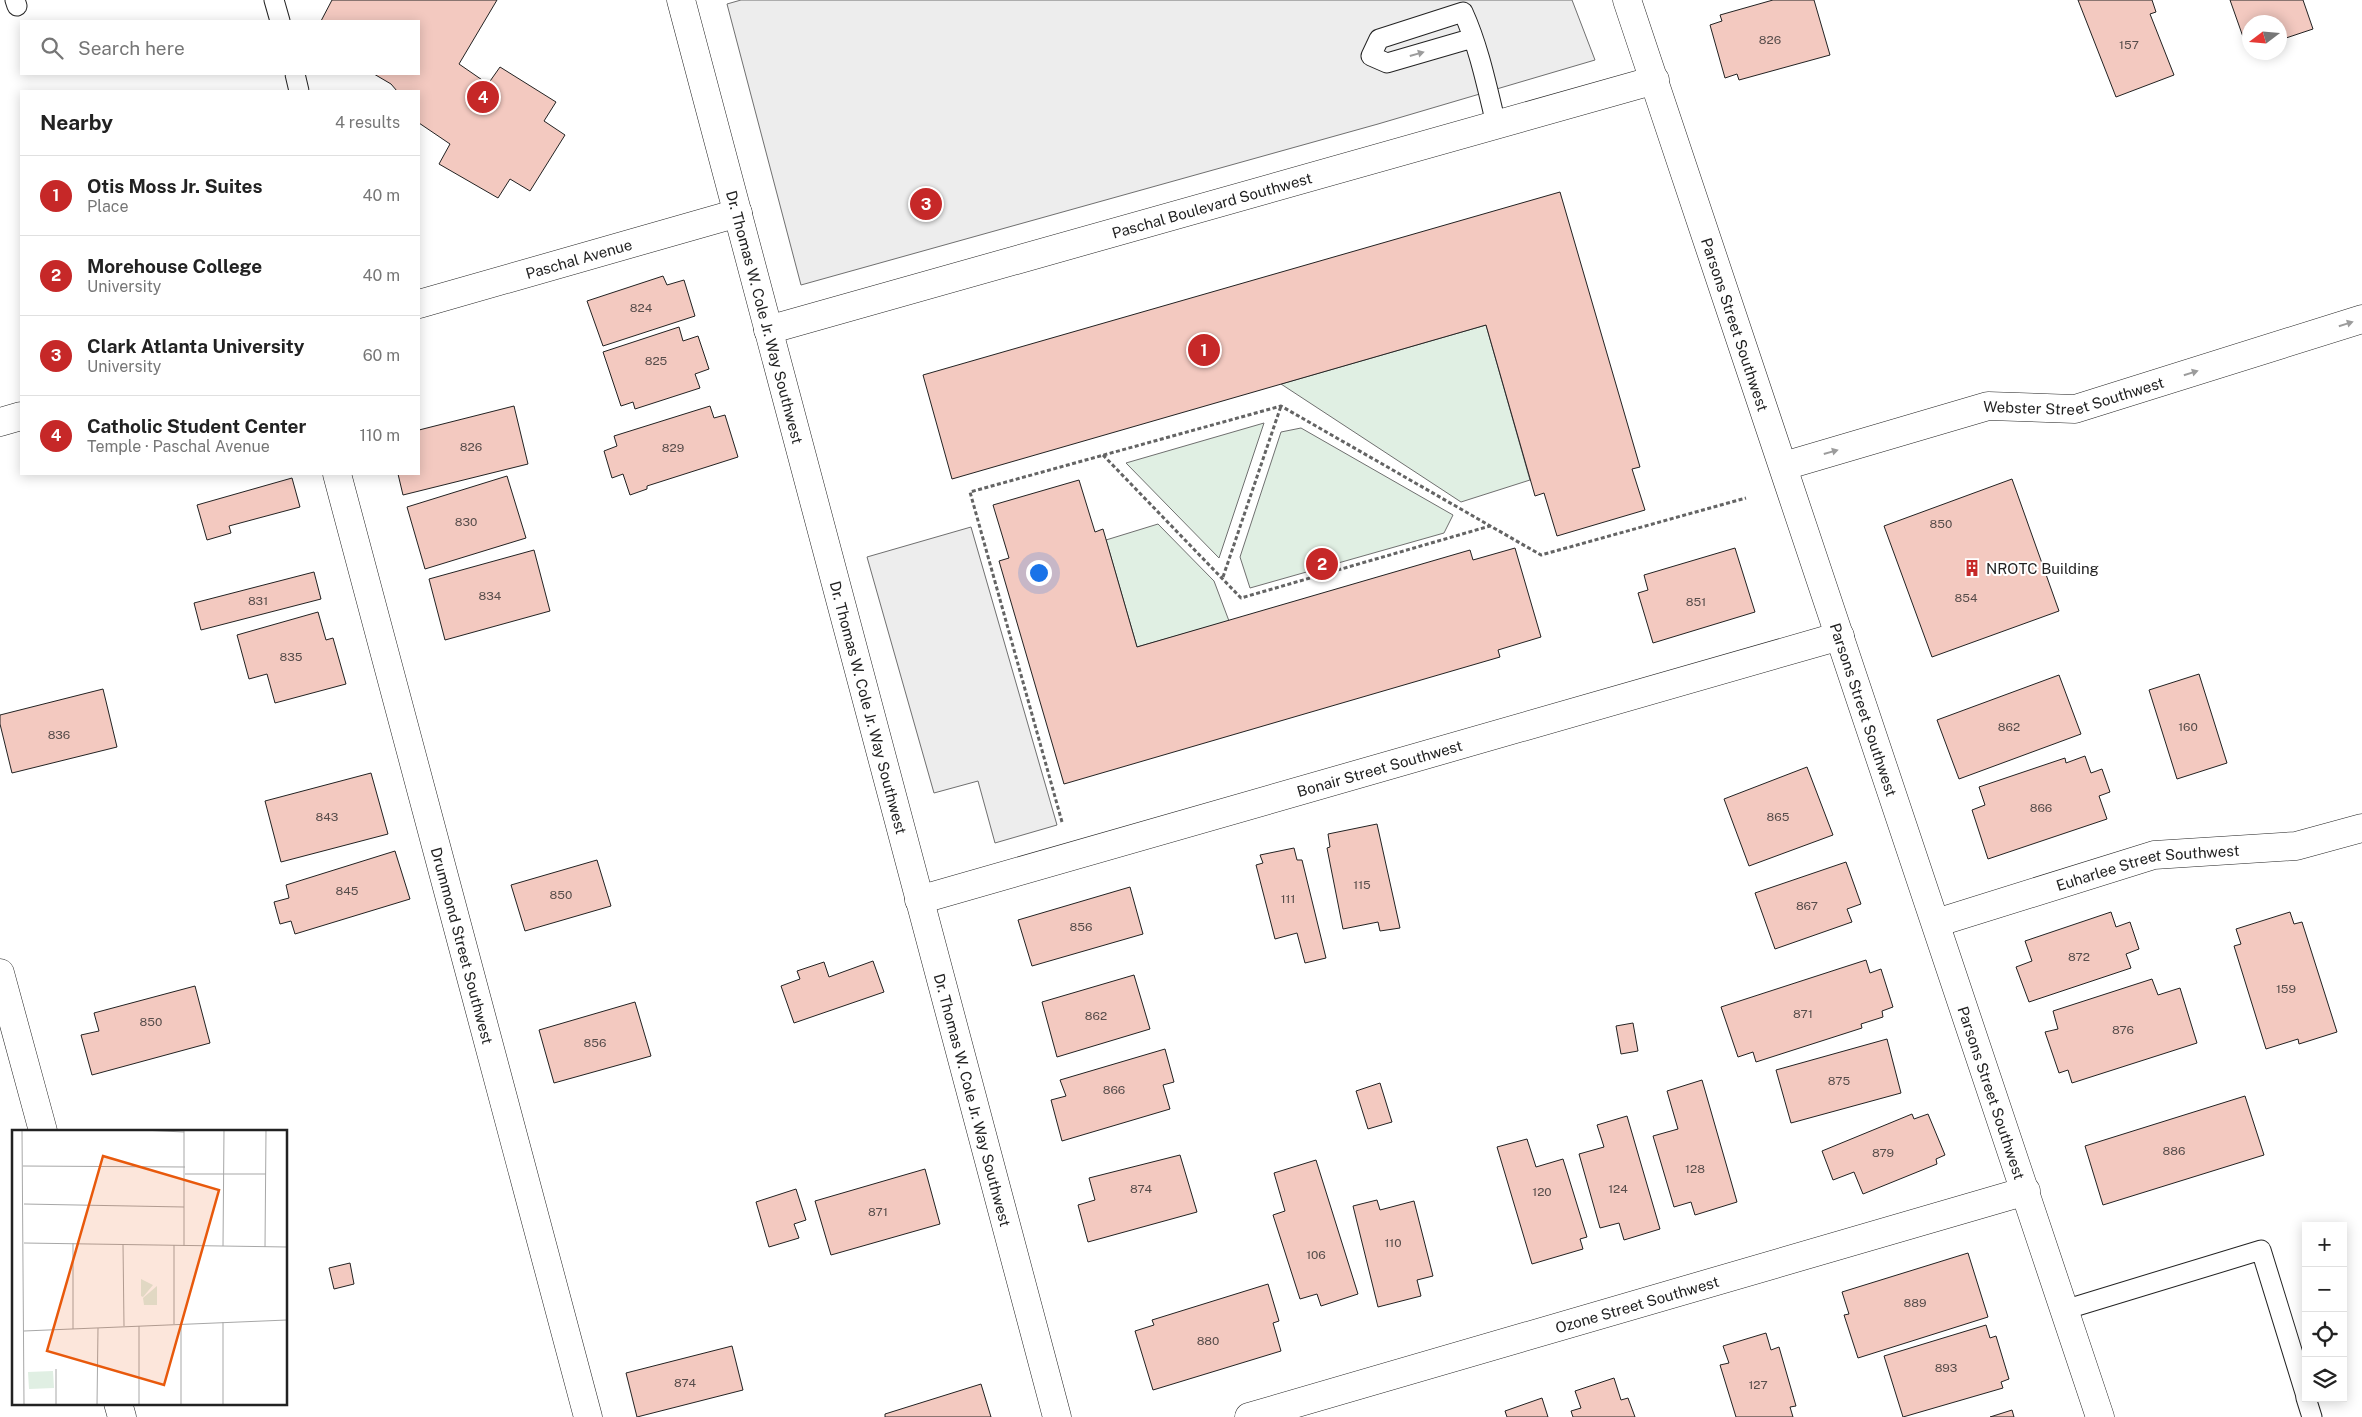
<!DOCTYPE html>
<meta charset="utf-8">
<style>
:root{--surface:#fff;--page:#f6f6f6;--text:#222;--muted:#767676;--line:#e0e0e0;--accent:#c62828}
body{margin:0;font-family:"Public Sans",sans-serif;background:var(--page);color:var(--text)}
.controls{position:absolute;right:15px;bottom:15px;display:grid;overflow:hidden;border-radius:0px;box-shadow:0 2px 12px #0003}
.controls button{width:45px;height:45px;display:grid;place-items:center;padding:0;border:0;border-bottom:1px solid var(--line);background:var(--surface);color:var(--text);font:25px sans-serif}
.compass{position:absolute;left:2242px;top:15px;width:45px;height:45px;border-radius:50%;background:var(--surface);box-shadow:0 2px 12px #0003;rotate:254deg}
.you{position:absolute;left:1038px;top:572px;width:18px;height:18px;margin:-12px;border:4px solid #fff;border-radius:50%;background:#1a73e8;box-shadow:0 0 0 8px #1a73e833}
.badge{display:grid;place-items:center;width:32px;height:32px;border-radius:50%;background:var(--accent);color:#fff;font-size:16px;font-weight:700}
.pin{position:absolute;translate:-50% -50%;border:2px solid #fff;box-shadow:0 1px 5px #0006}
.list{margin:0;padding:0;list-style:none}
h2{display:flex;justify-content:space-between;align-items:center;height:65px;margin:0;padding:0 20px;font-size:21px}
h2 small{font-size:16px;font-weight:400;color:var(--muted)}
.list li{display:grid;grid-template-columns:32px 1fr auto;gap:15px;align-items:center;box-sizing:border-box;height:80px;padding:0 20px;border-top:1px solid var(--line)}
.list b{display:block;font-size:19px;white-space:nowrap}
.list p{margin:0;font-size:16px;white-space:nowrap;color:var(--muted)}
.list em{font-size:16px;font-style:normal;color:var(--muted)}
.icon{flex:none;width:28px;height:28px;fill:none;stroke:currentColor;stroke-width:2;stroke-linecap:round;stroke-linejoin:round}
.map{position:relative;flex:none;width:2362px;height:1417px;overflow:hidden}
.search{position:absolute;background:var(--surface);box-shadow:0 2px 12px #0003;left:20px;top:20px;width:400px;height:55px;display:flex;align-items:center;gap:12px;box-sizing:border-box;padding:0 18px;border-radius:0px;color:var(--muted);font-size:19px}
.panel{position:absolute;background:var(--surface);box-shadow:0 2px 12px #0003;left:20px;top:90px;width:400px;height:385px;border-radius:0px}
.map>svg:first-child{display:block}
.green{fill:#e0efe3;stroke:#6f6f6f}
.parking{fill:#ededed;stroke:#6f6f6f}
.building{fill:#f3c9c0;stroke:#222}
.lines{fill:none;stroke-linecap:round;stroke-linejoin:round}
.service-casing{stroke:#222;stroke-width:21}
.minor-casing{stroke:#222;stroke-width:29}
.path{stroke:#646464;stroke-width:3;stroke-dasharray:4 2.5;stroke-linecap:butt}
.service{stroke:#fff;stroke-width:19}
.minor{stroke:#fff;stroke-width:28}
.oneway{fill:#9c9c9c}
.labels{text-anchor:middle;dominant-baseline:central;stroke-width:4;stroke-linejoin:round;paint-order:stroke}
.number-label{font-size:12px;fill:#564c4a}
.street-label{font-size:15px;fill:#222;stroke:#fff}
.poi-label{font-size:15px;fill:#222;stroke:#fff;text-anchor:start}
.inset-road{fill:none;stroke:#a7a7a7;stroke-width:1}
.view{fill:#e8590c;fill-opacity:0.15;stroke:#e8590c;stroke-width:2.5}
.inset-edge{fill:none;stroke:#222;stroke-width:2.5}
</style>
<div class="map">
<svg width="2362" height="1417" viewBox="0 0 2362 1417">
<rect width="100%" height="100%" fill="#fff"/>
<g class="green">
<polygon points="1486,325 1530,480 1461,502 1281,384"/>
<polygon points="1264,423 1219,558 1126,463"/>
<polygon points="1301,428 1453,515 1444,533 1250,588 1240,557 1281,432"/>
<polygon points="1158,524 1214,581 1229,621 1137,647 1106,540"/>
</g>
<g class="parking">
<polygon points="741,0 1572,0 1595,60 1378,124 801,285 727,4"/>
<polygon points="971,527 1057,825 995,843 978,781 934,793 867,557"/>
</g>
<g class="building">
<polygon points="332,0 497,0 459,64 488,84 500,67 556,102 544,121 565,135 530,191 510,179 498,198 439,164 450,144 419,123 419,91 397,91 391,84 374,74 419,74 419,21 321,21"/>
<polygon points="1773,0 1814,0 1830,55 1739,80 1737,74 1725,78 1710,25 1722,21 1720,15"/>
<polygon points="2078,0 2152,0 2156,12 2150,14 2174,75 2116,97"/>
<polygon points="2230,0 2303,0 2313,29 2280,40 2280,22 2250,22 2250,50 2248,51"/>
<polygon points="1560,192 1640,467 1632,469 1645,510 1557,536 1544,493 1535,496 1486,325 952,479 923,375"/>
<polygon points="663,276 667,285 684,280 695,316 603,346 587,301"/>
<polygon points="679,327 683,341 698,336 709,369 695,374 700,388 635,409 633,402 621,406 603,352"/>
<polygon points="514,406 528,464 403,495 398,474 419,474 419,430"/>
<polygon points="710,406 714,418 725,415 738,457 647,486 647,489 630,495 623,474 612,478 604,451 617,446 614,436"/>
<polygon points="507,476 526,538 425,569 407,507"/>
<polygon points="292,478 300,507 229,526 231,533 207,540 197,505"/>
<polygon points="2012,479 2059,611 1932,657 1884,526"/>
<polygon points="1079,480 1095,532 1103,529 1137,647 1470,550 1473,560 1515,548 1541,637 1498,650 1500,657 1064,784 999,561 1009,558 993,505"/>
<polygon points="1735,548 1755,612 1653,643 1638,593 1648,590 1644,575"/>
<polygon points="534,550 550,611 445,640 429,579"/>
<polygon points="314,572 321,599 201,630 194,603"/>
<polygon points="318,612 326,640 333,638 346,684 275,703 267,674 249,679 237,635"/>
<polygon points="2199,674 2227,763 2177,779 2149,690"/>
<polygon points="2059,675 2081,734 1959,779 1937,720"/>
<polygon points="103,689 117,747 12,773 0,724 0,715"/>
<polygon points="2085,756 2091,773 2102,769 2110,792 2099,796 2107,819 1988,859 1972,810 1985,805 1979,787 2065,758 2066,763"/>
<polygon points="1807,767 1833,835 1749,866 1724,799"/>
<polygon points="371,773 388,834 281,862 265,801"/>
<polygon points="1377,824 1400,928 1380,931 1378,922 1343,929 1327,848 1330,847 1328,834"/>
<polygon points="1294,848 1297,860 1302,860 1326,958 1305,963 1297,933 1275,939 1256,865 1263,863 1260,855"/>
<polygon points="395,851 410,899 295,934 291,921 280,924 274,902 289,898 286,885"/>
<polygon points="597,860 611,906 525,931 511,885"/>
<polygon points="1846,862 1861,904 1847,909 1852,922 1775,949 1755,893"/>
<polygon points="1130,887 1143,934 1032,966 1018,920"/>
<polygon points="2111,912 2116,927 2130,922 2139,949 2126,954 2131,968 2029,1002 2016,967 2032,961 2025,941"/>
<polygon points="2290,912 2294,924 2302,922 2337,1032 2299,1044 2298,1039 2266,1049 2234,946 2241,944 2236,929"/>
<polygon points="1866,960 1870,973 1881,969 1893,1007 1882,1011 1883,1017 1861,1024 1862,1028 1756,1062 1753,1052 1738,1057 1721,1007"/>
<polygon points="873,961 884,992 794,1023 781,986 800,979 797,971 824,962 829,977"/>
<polygon points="1134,975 1150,1029 1057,1057 1042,1002"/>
<polygon points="2152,979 2158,995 2180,988 2197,1043 2072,1083 2068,1070 2059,1073 2045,1032 2058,1029 2053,1011"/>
<polygon points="195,986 210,1043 92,1075 81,1035 99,1031 94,1013"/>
<polygon points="635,1002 651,1056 554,1083 539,1030"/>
<polygon points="1633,1023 1638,1051 1621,1054 1616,1026"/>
<polygon points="1887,1039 1901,1093 1791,1123 1776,1070"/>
<polygon points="1165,1049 1174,1082 1163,1085 1170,1109 1062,1141 1051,1100 1066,1096 1060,1080"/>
<polygon points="1702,1080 1737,1202 1695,1215 1691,1202 1674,1207 1653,1136 1678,1129 1667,1091"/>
<polygon points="1380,1083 1392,1122 1368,1129 1356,1091"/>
<polygon points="2245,1096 2264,1155 2103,1205 2085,1146"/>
<polygon points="1912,1114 1914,1119 1928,1114 1945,1155 1936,1159 1937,1164 1863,1194 1854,1172 1833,1180 1822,1151"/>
<polygon points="1627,1116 1660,1229 1624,1240 1619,1223 1600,1228 1579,1154 1604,1147 1597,1125"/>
<polygon points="1527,1139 1536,1167 1563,1159 1587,1237 1580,1239 1583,1249 1532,1264 1497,1147"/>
<polygon points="1180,1155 1197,1212 1088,1242 1078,1205 1095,1200 1089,1178"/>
<polygon points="1316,1160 1358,1294 1321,1306 1317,1294 1300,1299 1273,1215 1285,1211 1274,1173"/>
<polygon points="925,1169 940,1224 831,1255 815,1201"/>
<polygon points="796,1189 806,1220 794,1224 799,1238 769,1247 756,1202"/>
<polygon points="1377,1200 1380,1210 1414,1201 1433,1276 1417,1280 1421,1296 1378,1307 1353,1206"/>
<polygon points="1968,1253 1988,1317 1858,1358 1844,1315 1849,1314 1842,1292"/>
<polygon points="350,1263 354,1284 334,1289 329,1268"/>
<polygon points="1268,1284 1279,1321 1273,1323 1281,1351 1153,1390 1135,1331 1154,1325 1152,1320"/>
<polygon points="1986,1325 1990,1338 1996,1336 2009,1379 2001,1382 2003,1388 1903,1417 1884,1356"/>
<polygon points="1766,1333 1771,1350 1779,1347 1796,1406 1790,1407 1793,1417 1736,1417 1720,1365 1729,1363 1723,1346"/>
<polygon points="732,1346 743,1390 637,1417 626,1373"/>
<polygon points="1614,1378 1621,1400 1628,1398 1635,1417 1573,1417 1571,1411 1581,1408 1575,1391"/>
<polygon points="981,1384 991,1417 885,1417 885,1414"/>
<polygon points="1542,1398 1548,1417 1507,1417 1505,1411"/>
<polygon points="2012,1410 2014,1417 1990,1417"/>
</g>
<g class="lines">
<g class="service-casing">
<g id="service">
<polyline points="15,0 17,6"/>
<polyline points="274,0 280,21"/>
<path d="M 1473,38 L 1387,63 L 1371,56 L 1379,39 L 1463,12 C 1479,47 1487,87 1496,124"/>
<polyline points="295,74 299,91"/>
<polyline points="2064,1310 2261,1250 2306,1396"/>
<polyline points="2306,1398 2312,1417"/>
</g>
</g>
<g class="minor-casing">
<g id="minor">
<path id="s1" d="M 681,0 L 1057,1417"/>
<path id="s2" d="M 1627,0 L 2100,1417"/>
<path id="s3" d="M 419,304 L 738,213"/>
<path id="s4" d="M 768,330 L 1655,80"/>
<polyline points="0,422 21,416"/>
<path id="s5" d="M 1784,466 L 1988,406 L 2075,409 L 2362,319"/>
<path id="s6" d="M 337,474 L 588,1417"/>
<path id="s7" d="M 919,900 L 1840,636"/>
<path id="s8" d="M 1936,923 L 2154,855 L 2296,846 L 2362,828"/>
<polyline points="0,973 43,1131"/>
<polyline points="118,1403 122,1417"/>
<path id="s9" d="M 1249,1417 L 2026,1191"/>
</g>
</g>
<g class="path">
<polyline points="1103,455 1241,598 1490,526"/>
<polyline points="1223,577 1281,406"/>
<polyline points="1062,822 970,492 1281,406 1541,555 1746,498"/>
</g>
<use href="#service" class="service"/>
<use href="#minor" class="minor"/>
</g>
<defs><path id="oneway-solid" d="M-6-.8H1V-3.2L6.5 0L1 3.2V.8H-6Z" transform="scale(1.25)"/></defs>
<g class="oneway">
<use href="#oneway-solid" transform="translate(1417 54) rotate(-16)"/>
<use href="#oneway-solid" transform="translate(2346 324) rotate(-17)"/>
<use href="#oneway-solid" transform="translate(2191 373) rotate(-17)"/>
<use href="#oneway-solid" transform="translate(1831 452) rotate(-16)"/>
</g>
<defs>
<g id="building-bare" transform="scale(1.35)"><path d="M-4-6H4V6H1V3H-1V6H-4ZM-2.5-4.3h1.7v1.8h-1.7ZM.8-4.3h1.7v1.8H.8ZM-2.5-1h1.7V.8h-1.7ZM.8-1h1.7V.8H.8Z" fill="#c62828" stroke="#fff" stroke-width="2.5" paint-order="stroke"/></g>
</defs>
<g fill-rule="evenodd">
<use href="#building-bare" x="1972" y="568"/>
</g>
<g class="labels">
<g class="number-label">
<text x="1770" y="40">826</text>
<text x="2129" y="45">157</text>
<text x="641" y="308">824</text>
<text x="656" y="361">825</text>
<text x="471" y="447">826</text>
<text x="673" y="448">829</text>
<text x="466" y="522">830</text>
<text x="1941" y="524">850</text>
<text x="490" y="596">834</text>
<text x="1966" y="598">854</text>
<text x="258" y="601">831</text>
<text x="1696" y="602">851</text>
<text x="291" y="657">835</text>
<text x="2009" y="727">862</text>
<text x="2188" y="727">160</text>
<text x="59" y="735">836</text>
<text x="2041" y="808">866</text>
<text x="327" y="817">843</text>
<text x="1778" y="817">865</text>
<text x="1362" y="885">115</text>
<text x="347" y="891">845</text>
<text x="561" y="895">850</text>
<text x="1288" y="899">111</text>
<text x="1807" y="906">867</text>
<text x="1081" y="927">856</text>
<text x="2079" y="957">872</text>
<text x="2286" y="989">159</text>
<text x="1803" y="1014">871</text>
<text x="1096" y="1016">862</text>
<text x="151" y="1022">850</text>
<text x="2123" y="1030">876</text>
<text x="595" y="1043">856</text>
<text x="1839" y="1081">875</text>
<text x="1114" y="1090">866</text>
<text x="2174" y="1151">886</text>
<text x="1883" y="1153">879</text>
<text x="1695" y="1169">128</text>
<text x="1141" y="1189">874</text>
<text x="1618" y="1189">124</text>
<text x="1542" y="1192">120</text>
<text x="878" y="1212">871</text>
<text x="1393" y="1243">110</text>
<text x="1316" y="1255">106</text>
<text x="1915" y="1303">889</text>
<text x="1208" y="1341">880</text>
<text x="1946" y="1368">893</text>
<text x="685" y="1383">874</text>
<text x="1758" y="1385">127</text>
</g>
<g class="street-label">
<text stroke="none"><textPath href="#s4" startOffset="461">Paschal Boulevard Southwest</textPath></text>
<text stroke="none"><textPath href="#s3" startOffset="166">Paschal Avenue</textPath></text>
<text stroke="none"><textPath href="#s1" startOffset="328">Dr. Thomas W. Cole Jr. Way Southwest</textPath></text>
<text stroke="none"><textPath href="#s2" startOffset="342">Parsons Street Southwest</textPath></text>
<text stroke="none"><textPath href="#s5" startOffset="300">Webster Street Southwest</textPath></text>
<text stroke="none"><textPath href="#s2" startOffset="748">Parsons Street Southwest</textPath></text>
<text stroke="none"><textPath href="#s1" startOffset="732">Dr. Thomas W. Cole Jr. Way Southwest</textPath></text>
<text stroke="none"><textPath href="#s7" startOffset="479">Bonair Street Southwest</textPath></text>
<text stroke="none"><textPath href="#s8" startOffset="220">Euharlee Street Southwest</textPath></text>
<text stroke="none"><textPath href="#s6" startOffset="488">Drummond Street Southwest</textPath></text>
<text stroke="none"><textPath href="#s2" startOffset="1152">Parsons Street Southwest</textPath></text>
<text stroke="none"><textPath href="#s1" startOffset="1138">Dr. Thomas W. Cole Jr. Way Southwest</textPath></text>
<text stroke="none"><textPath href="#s9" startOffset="404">Ozone Street Southwest</textPath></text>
</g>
<g class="poi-label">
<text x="1986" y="568">NROTC Building</text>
</g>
</g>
<g transform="translate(12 1130)">
<rect width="275" height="275" fill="#fff"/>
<path d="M 129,149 L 141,155 L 131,167 L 129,166 ZM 145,156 L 145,175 L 132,175 L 131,168 ZM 41,241 L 42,258 L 17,259 L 16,242 Z" fill="#e0efe3"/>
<path class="inset-road" d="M 10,0 L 12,275M 130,0 L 172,2M 11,36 L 173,37M 173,44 L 254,44M 12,74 L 172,77M 12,113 L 275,117M 61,113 L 61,199M 111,114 L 112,196M 172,116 L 172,0M 211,116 L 212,0M 253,117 L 254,0M 162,194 L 162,115M 12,201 L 275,190M 44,239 L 44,275M 85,275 L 86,198M 127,275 L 127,196M 169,275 L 169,194M 211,275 L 211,192"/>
<path class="view" d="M 91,26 L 207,60 L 152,255 L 35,221 Z"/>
<rect width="275" height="275" class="inset-edge"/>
</g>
</svg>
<div class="controls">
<button>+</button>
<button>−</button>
<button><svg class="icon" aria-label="locate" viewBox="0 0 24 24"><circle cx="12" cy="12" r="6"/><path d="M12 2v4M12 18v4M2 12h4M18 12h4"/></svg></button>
<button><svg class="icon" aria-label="layers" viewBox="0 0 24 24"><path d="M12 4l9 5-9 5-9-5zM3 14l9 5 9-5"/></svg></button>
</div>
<svg class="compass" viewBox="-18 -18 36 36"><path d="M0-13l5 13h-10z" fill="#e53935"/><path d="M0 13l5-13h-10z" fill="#767676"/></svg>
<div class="you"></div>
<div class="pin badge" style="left:1204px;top:350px">1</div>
<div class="pin badge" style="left:1322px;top:564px">2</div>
<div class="pin badge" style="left:926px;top:204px">3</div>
<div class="pin badge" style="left:483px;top:97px">4</div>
<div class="search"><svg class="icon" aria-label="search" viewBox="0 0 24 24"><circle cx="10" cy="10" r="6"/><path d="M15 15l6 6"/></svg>Search here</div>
<section class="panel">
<h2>Nearby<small>4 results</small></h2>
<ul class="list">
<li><span class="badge">1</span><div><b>Otis Moss Jr. Suites</b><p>Place</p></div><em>40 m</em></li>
<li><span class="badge">2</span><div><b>Morehouse College</b><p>University</p></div><em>40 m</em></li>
<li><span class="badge">3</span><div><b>Clark Atlanta University</b><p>University</p></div><em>60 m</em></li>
<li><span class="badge">4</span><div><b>Catholic Student Center</b><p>Temple · Paschal Avenue</p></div><em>110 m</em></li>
</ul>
</section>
</div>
